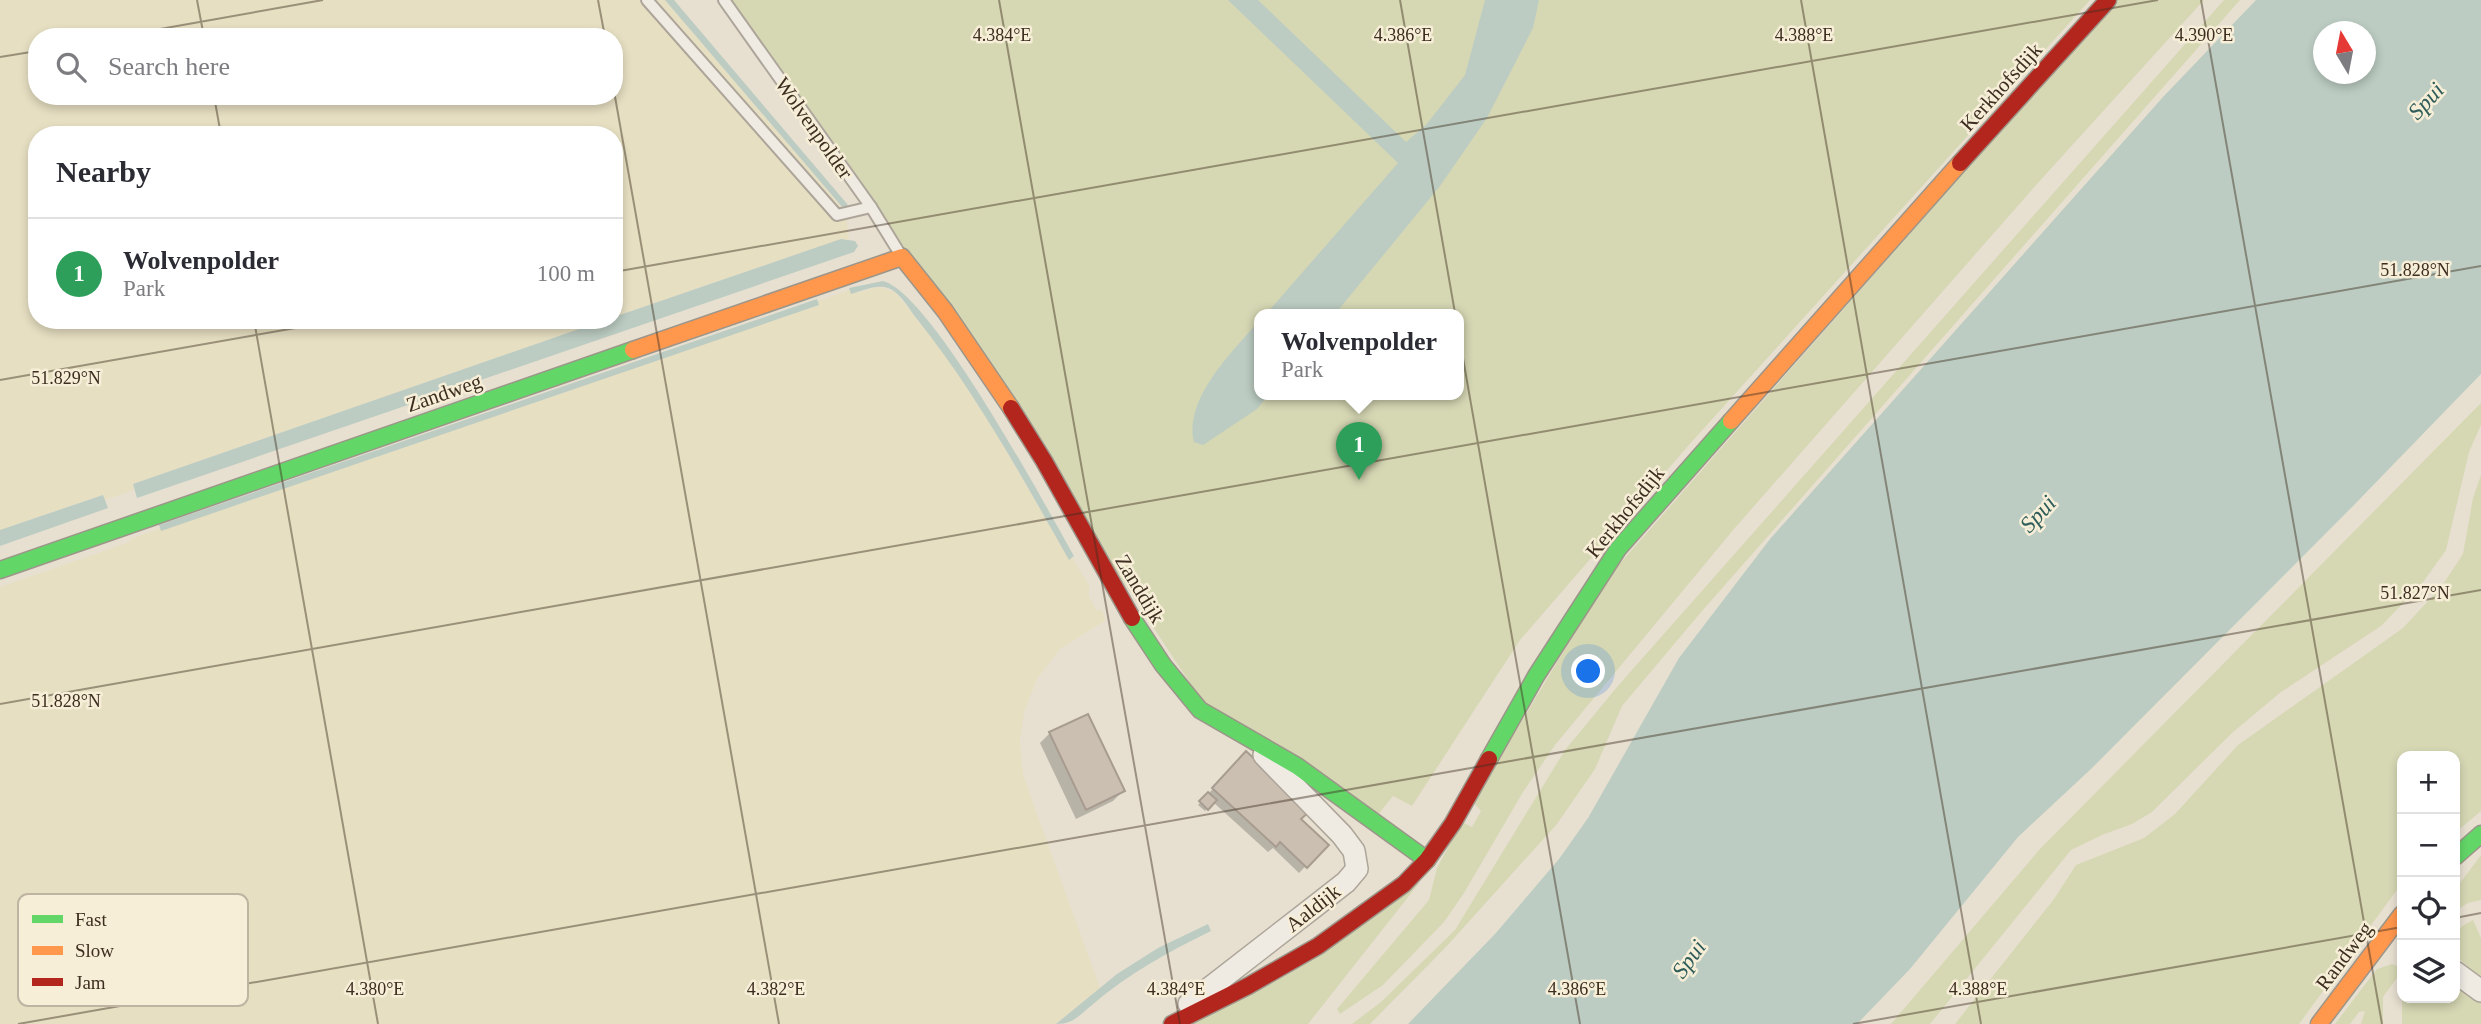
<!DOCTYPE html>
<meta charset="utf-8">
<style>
:root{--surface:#fff;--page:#f2f2f3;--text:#2b2b33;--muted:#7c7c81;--line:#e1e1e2;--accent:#786c5e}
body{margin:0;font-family:Georgia,serif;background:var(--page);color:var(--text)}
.controls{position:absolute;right:21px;bottom:21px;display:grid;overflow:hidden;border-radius:14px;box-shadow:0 4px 10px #0003}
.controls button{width:63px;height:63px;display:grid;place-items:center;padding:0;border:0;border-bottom:2px solid var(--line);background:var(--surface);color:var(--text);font:35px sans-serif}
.compass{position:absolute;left:2313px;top:21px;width:63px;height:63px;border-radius:50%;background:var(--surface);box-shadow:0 4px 10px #0003;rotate:350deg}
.you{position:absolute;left:1589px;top:672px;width:24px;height:24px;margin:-18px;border:5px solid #fff;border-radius:50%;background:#1a73e8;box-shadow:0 0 0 10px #1a73e833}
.badge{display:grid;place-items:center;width:46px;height:46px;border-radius:50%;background:var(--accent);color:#fff;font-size:23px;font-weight:700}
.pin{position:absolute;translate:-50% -58px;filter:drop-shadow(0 2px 4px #0008)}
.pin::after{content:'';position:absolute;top:37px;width:24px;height:21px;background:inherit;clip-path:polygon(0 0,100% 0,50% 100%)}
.popup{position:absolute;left:1254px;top:309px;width:210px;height:91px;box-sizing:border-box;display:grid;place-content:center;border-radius:14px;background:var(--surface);filter:drop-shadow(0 2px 5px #0005);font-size:23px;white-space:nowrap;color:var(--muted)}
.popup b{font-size:26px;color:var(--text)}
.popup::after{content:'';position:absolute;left:50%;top:100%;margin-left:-14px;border:14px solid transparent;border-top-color:var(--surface)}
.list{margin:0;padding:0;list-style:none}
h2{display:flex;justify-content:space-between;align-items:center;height:91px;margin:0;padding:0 28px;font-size:30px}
h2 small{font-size:23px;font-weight:400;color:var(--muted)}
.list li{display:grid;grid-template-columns:46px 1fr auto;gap:21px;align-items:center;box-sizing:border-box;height:112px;padding:0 28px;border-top:2px solid var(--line)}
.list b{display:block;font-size:26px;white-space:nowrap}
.list p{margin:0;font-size:23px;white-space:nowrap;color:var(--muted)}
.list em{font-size:23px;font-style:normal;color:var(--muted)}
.icon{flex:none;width:38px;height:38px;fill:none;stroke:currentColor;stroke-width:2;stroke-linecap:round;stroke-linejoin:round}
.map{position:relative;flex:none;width:2481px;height:1024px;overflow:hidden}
.search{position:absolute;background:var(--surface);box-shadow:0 4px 10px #0003;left:28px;top:28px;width:595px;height:77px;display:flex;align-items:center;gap:18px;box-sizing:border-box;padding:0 24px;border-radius:28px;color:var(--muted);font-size:26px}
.panel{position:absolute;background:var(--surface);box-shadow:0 4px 10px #0003;left:28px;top:126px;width:595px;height:203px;border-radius:28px}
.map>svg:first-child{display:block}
.farmland{fill:#e6dfc2;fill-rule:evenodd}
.green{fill:#d6d7b3;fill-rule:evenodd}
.water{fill:#bcccc2;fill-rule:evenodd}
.shadow{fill:#0003}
.building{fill:#cbbfb2;stroke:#a89c90;stroke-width:2}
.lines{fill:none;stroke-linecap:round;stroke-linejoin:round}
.lane-casing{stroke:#ada599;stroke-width:14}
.street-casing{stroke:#ada599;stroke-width:24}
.fast-casing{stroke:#9c958a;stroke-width:19}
.slow-casing{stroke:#9c958a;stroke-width:19}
.jam-casing{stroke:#9c958a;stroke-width:19}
.lane{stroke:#efebe3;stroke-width:10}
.street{stroke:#efebe3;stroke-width:21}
.fast{stroke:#63d668;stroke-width:16}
.slow{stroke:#ff974d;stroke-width:16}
.jam{stroke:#b3261e;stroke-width:16}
.ticks{fill:none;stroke:#3d2e20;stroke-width:2;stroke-opacity:0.45}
.labels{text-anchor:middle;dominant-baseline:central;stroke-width:5;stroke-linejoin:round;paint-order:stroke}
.street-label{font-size:21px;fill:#3d2e20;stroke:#f7eed8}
.water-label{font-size:23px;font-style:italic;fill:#2f5d5a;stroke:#f7eed8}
.key{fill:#f7eed8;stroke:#bfb4a1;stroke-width:2}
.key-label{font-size:19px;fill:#3d2e20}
.ticks-label{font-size:18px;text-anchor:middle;fill:#3d2e20;stroke:#f7eed8;stroke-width:5;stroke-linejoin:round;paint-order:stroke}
</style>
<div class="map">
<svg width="2481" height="1024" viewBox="0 0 2481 1024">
<rect width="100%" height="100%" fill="#e7e0d1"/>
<g class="farmland">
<path d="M 0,0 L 665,0 L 842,207 L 845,207 L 849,240 L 841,239 L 614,317 L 614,135 L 37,135 L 37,320 L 605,320 L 133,484 L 134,490 L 105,500 L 102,495 L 0,530 ZM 37,37 L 614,37 L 614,96 L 37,96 Z"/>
<polygon points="879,287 895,292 950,360 996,433 1069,559 1072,558 1089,585 1089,597 1097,611 1101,609 1106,620 1060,649 1037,679 1024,712 1020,742 1023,775 1100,988 1056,1024 0,1024 0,587 130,542 130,539 818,301 850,290 851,294"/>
</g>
<g class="green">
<path d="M 727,0 L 2090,0 L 1688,446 L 1520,640 L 1412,806 L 1393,796 L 1377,816 L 1201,700 L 859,178 L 749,24 ZM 1259,314 L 1459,314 L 1459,394 L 1259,394 Z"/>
<polygon points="2115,0 2204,0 2037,184 1734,529 1555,745 1523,792 1464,893 1444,922 1383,985 1340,1014 1337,1009 1429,900 1437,868 1462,822 1472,827 1481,811 1473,802 1609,576"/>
<polygon points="2224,0 2240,0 1702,611 1622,706 1595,769 1557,824 1446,947 1370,1024 1352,1024 1381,1002 1455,930 1565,750 1617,687"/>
<polygon points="2481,403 2481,425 2469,452 2446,550 2421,585 2381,626 2281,692 2232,733 2152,812 2132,824 2102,835 2071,850 1930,1024 1891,1024 2039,850"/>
<polygon points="2481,475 2481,811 2455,833 2455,756 2402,756 2402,883 2299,1024 1955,1024 2054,899 2076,865 2144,838 2175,814 2238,745 2403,628 2442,586 2463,554 2473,498"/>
<polygon points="2481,855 2481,900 2468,903 2455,911 2455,890"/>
<polygon points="1420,882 1308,1024 1185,1024"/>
<path d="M 2473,920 L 2481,938 L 2481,978 L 2455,955 C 2455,933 2452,931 2473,920 Z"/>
<polygon points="2392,964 2402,968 2402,971 2383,997 2383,1024 2361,1024 2365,1011 2359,1012 2350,1024 2335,1024 2377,969"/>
<polygon points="2455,987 2481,1002 2481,1024 2402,1024 2402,1002 2405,998 2455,998"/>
</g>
<g class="water">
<polygon points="665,0 674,0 848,205 843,208"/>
<polygon points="1228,0 1258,0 1406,142 1426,125 1465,75 1485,0 1539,0 1533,28 1487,118 1440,186 1335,314 1266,314 1398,163"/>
<path d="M 2256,0 L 2481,0 L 2481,374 L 2353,506 L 2092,768 L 2018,837 L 1910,969 L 1857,1024 L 1408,1024 L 1495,934 L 1559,859 L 1588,818 L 1679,658 L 1770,539 L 2163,97 ZM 2324,32 L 2366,32 L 2366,74 L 2324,74 Z"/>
<polygon points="841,239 855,241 858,246 854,252 137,498 133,484 605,320 614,320 614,317"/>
<path d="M 883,281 C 932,294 1045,505 1074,556 L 1069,560 C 1022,477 976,393 917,319 C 909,309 900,292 888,288 C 876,284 862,291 851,294 L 849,288 Z"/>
<polygon points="817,299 819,305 161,531 159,525"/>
<path d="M 1259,321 L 1259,394 L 1269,394 L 1257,409 L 1203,445 L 1194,442 C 1184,398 1233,351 1259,321 Z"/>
<polygon points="103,495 108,508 0,546 0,530"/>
<path d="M 1208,924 L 1211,931 C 1168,952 1128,974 1092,1005 C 1078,1016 1074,1024 1056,1024 L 1117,974 L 1158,948 Z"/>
</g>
<g class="shadow">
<polygon points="1050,733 1123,791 1113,801 1076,819 1040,743"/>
<polygon points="1246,753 1299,820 1326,845 1299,873 1273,848 1268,852 1213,802 1205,811 1198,805"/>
</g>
<g class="building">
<polygon points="1088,714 1125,791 1086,810 1049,732"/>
<polygon points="1246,751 1310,811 1301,819 1329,845 1307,868 1280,842 1276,847 1212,788"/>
<polygon points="1208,792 1217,800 1208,810 1199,801"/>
</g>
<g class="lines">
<g class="lane-casing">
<g id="lane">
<polyline points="647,0 837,215 871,207"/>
<polyline points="724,0 871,207 900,254"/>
</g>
</g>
<g class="street-casing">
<g id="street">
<polyline points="2455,972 2481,991"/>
<polyline points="1189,1004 1314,907 1346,882 1357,869 1354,851 1342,835 1264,755"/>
</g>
</g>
<g class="fast-casing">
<g id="fast">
<polyline points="0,570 633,350"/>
<polyline points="1132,618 1163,665 1200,710 1297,766 1427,860"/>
<polyline points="1489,759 1536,676 1618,549 1731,421"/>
<polyline points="2455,857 2481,834"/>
</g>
</g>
<g class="slow-casing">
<g id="slow">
<polyline points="633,350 902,257 945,311 1011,408"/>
<polyline points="1731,421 1960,163"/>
<polyline points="2319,1024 2402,914"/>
</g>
</g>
<g class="jam-casing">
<g id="jam">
<polyline points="1960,163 2108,0"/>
<polyline points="1011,408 1044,461 1132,618"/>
<polyline points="1172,1024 1248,986 1318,946 1404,884 1427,860 1453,823 1489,759"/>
</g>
</g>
<use href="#lane" class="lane"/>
<use href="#street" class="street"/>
<use href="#fast" class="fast"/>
<use href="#slow" class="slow"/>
<use href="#jam" class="jam"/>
</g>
<path class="ticks" d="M 197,0 L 204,37M 598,0 L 605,37M 999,0 L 1180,1024M 1400,0 L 1580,1024M 1801,0 L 1981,1024M 2201,0 L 2382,1024M 115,37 L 323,0M 0,57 L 37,51M 614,91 L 779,1024M 214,96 L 221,135M 614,272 L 2158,0M 254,320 L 378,1024M 0,380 L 341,320M 0,704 L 2481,266M 2455,918 L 2481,913M 18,1024 L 2481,590M 1853,1024 L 2402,927"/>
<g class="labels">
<g class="street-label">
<text transform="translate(2001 87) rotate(-48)">Kerkhofsdijk</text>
<text transform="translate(814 128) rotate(55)">Wolvenpolder</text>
<text transform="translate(444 393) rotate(-19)">Zandweg</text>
<text transform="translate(1625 512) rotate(-51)">Kerkhofsdijk</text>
<text transform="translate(1140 589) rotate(59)">Zanddijk</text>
<text transform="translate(1313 908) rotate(-38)">Aaldijk</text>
<text transform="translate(2344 956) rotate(-53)">Randweg</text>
</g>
<g class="water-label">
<text transform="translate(2426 101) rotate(-47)">Spui</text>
<text transform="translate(2038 514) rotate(-47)">Spui</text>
<text transform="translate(1689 959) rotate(-54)">Spui</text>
</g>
</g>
<rect x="18" y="894" width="230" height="112" rx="10" class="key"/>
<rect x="32" y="915" width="31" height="8" fill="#63d668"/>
<rect x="32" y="946" width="31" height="9" fill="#ff974d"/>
<rect x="32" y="978" width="31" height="8" fill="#b3261e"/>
<g class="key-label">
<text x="75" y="926">Fast</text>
<text x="75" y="957">Slow</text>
<text x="75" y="989">Jam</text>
</g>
<g class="ticks-label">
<text x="1002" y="41">4.384°E</text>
<text x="1403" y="41">4.386°E</text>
<text x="1804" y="41">4.388°E</text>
<text x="2204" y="41">4.390°E</text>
<text x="2415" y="276">51.828°N</text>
<text x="66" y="384">51.829°N</text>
<text x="2415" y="599">51.827°N</text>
<text x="66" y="707">51.828°N</text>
<text x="375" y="995">4.380°E</text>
<text x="776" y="995">4.382°E</text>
<text x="1176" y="995">4.384°E</text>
<text x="1577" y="995">4.386°E</text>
<text x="1978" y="995">4.388°E</text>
</g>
</svg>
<div class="controls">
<button>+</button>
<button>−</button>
<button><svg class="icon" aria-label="locate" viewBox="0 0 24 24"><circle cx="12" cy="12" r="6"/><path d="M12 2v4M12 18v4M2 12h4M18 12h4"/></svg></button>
<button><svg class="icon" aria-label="layers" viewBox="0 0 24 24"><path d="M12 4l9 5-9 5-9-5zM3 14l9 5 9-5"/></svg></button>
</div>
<svg class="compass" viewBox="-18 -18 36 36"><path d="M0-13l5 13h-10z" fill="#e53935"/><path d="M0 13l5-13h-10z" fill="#7c7c81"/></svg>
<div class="you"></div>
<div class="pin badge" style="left:1359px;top:480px;background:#2e9e5b">1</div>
<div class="popup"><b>Wolvenpolder</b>Park</div>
<div class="search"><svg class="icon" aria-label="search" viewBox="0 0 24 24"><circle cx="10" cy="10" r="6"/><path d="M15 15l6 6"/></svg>Search here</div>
<section class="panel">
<h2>Nearby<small></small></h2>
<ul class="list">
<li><span class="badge" style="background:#2e9e5b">1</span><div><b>Wolvenpolder</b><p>Park</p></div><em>100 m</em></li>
</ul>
</section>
</div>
